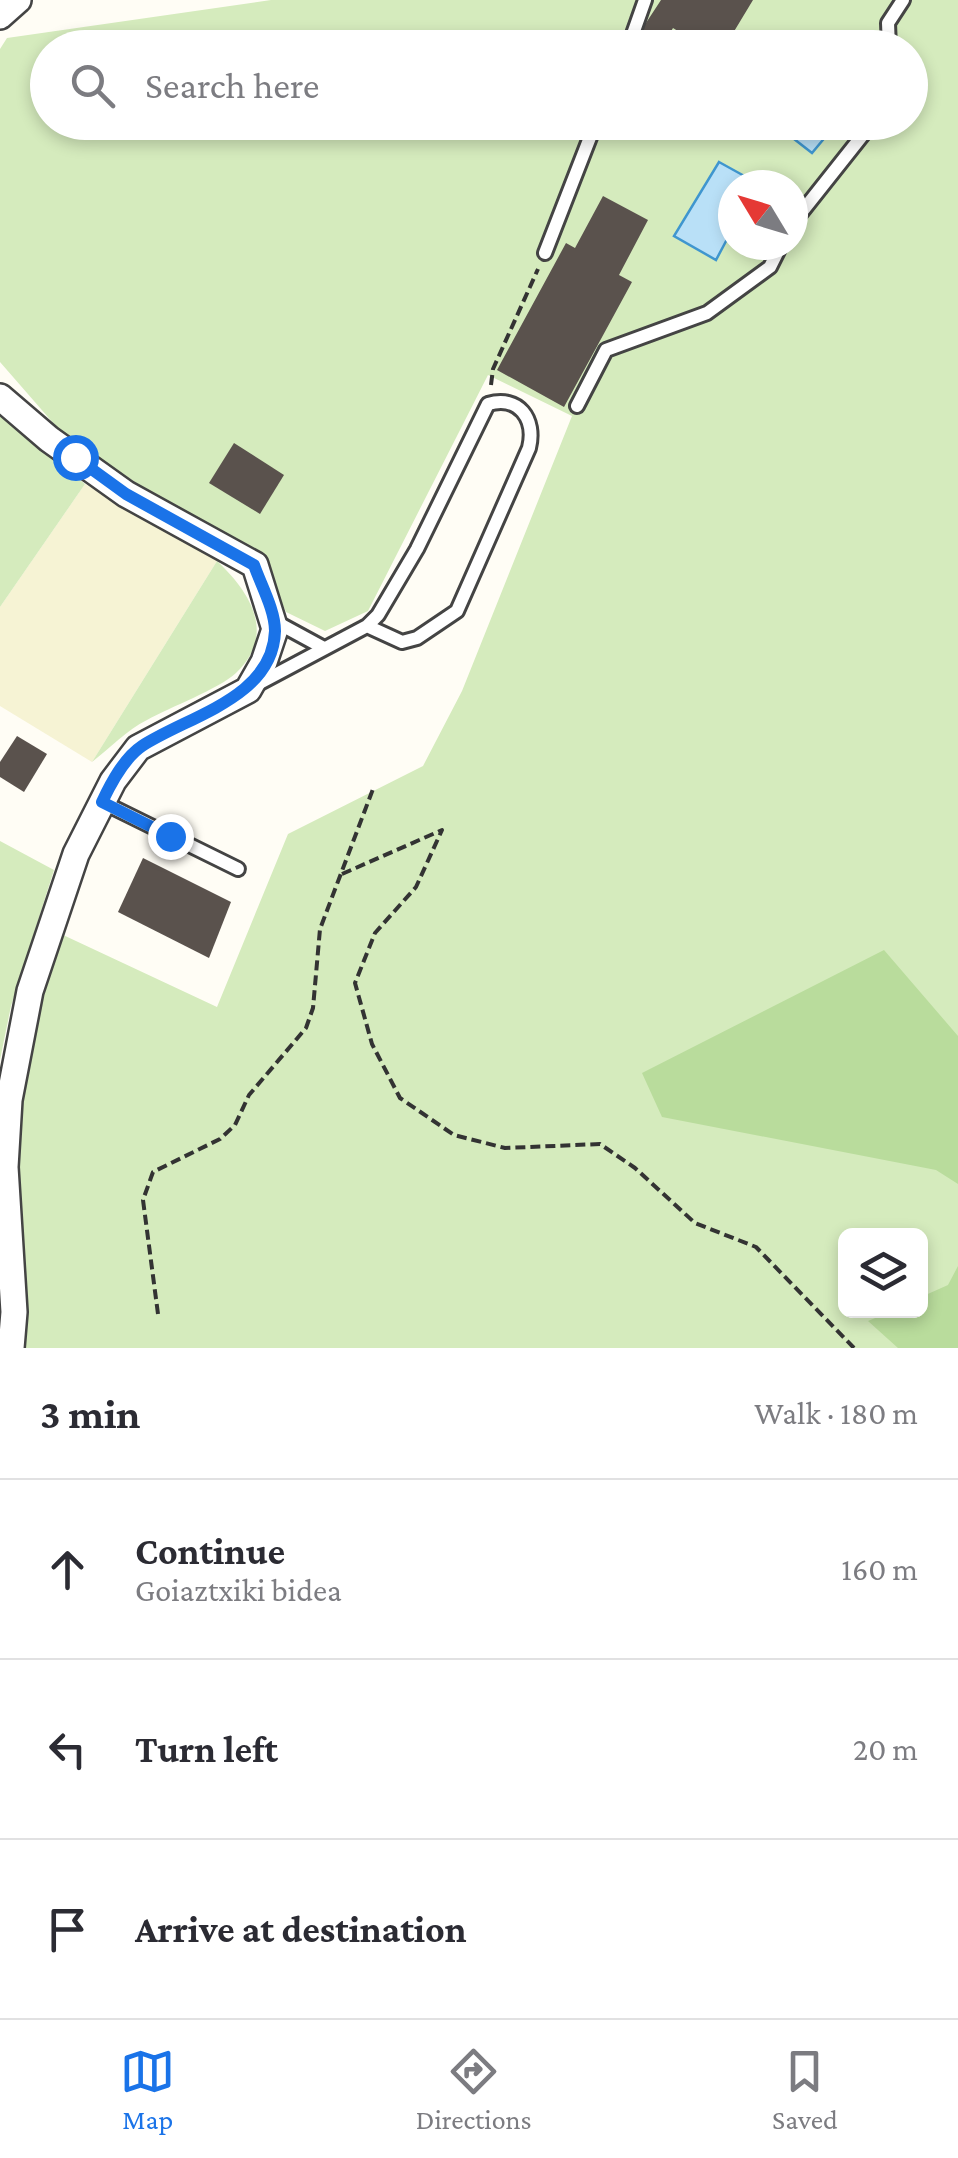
<!DOCTYPE html>
<meta charset="utf-8">
<style>
:root{--surface:#fff;--page:#f2f2f3;--text:#2b2b33;--muted:#7c7c81;--line:#e1e1e2;--accent:#1a73e8}
body{margin:0;font-family:"Crimson Pro",serif;background:var(--page);color:var(--text)}
.controls{position:absolute;right:30px;bottom:30px;display:grid;overflow:hidden;border-radius:15px;box-shadow:0 5px 15px #0003}
.controls button{width:90px;height:90px;display:grid;place-items:center;padding:0;border:0;border-bottom:2px solid var(--line);background:var(--surface);color:var(--text);font:50px sans-serif}
.compass{position:absolute;left:718px;top:170px;width:90px;height:90px;border-radius:50%;background:var(--surface);box-shadow:0 5px 15px #0003;rotate:308deg}
.stop{position:absolute;width:30px;height:30px;margin:-22px;border:8px solid #1a73e8;border-radius:50%;background:#fff}
.stop.end{background:#1a73e8;border-color:#fff;box-shadow:0 2px 10px #0008}
.list{margin:0;padding:0;list-style:none}
h2{display:flex;justify-content:space-between;align-items:center;height:130px;margin:0;padding:0 40px;font-size:42px}
h2 small{font-size:32px;font-weight:400;color:var(--muted)}
.list li{display:grid;grid-template-columns:65px 1fr auto;gap:30px;align-items:center;box-sizing:border-box;height:180px;padding:0 40px;border-top:2px solid var(--line)}
.list b{display:block;font-size:38px;white-space:nowrap}
.list p{margin:0;font-size:32px;white-space:nowrap;color:var(--muted)}
.list em{font-size:32px;font-style:normal;color:var(--muted)}
.icon{flex:none;width:55px;height:55px;fill:none;stroke:currentColor;stroke-width:2;stroke-linecap:round;stroke-linejoin:round}
.map{position:relative;flex:none;width:958px;height:1348px;overflow:hidden}
.search{position:absolute;background:var(--surface);box-shadow:0 5px 15px #0003;left:30px;right:30px;top:30px;height:110px;display:flex;align-items:center;gap:25px;box-sizing:border-box;padding:0 35px;border-radius:55px;color:var(--muted);font-size:38px}
.sheet{height:670px;background:var(--surface)}
nav{display:flex;justify-content:space-around;align-items:center;box-sizing:border-box;height:140px;border-top:2px solid var(--line);background:var(--surface);font-size:28px;color:var(--muted)}
nav a{display:grid;justify-items:center;gap:5px}
nav .on{color:var(--accent)}
.map>svg:first-child{display:block}
.farmland{fill:#f6f3d4}
.green{fill:#d5ebbd;fill-rule:evenodd}
.forest{fill:#b9dc9c}
.water{fill:#b9e0f7;stroke:#3f96cf;stroke-width:2.5}
.building{fill:#5a524d}
.lines{fill:none;stroke-linecap:round;stroke-linejoin:round}
.lane-casing{stroke:#444;stroke-width:18}
.street-casing{stroke:#444;stroke-width:30}
.path{stroke:#333;stroke-width:4;stroke-dasharray:10 5;stroke-linecap:butt}
.lane{stroke:#fff;stroke-width:12}
.street{stroke:#fff;stroke-width:25}
.route{stroke:#1a73e8;stroke-width:12}
</style>
<div class="map">
<svg width="958" height="1348" viewBox="0 0 958 1348">
<rect width="100%" height="100%" fill="#fffdf5"/>
<polygon class="farmland" points="85,484 217,561 92,762 0,706 0,607"/>
<g class="green">
<path d="M 271,0 L 958,0 L 958,1348 L 19,1348 L 24,1255 L 15,1096 L 61,934 L 217,1007 L 288,834 L 423,766 L 462,691 L 572,416 L 488,375 L 368,611 L 325,631 L 286,612 L 263,559 L 169,505 L 61,432 L 0,362 L 0,49 L 7,38 ZM 48,48 L 910,48 L 910,122 L 48,122 ZM 733,185 L 793,185 L 793,245 L 733,245 ZM 846,1236 L 920,1236 L 920,1310 L 846,1310 Z"/>
<polygon points="0,415 85,484 0,607"/>
<path d="M 217,561 C 250,592 277,634 236,673 C 219,689 170,707 147,720 C 127,730 110,748 92,762 Z"/>
<polygon points="0,841 54,870 11,1006 0,1060"/>
</g>
<g class="forest">
<polygon points="884,950 958,1036 958,1184 936,1170 662,1117 642,1073"/>
<polygon points="958,1266 958,1348 898,1348 868,1321 892,1311 920,1310 921,1297 948,1285"/>
</g>
<g class="water">
<polygon points="800,123 800,122 837,123 812,153 789,135"/>
<polygon points="719,162 757,183 733,185 733,228 716,260 674,236"/>
</g>
<g class="building">
<polygon points="661,0 753,0 724,48 705,48 673,28 664,43 642,29"/>
<polygon points="603,196 648,220 619,275 632,282 564,407 497,370 566,243 575,248"/>
<polygon points="234,443 284,475 260,514 209,483"/>
<polygon points="17,736 47,754 24,792 0,777 0,762"/>
<polygon points="143,858 231,902 209,958 118,912"/>
</g>
<g class="lines">
<g class="lane-casing">
<g id="lane">
<polyline points="628,48 645,0"/>
<polyline points="889,48 888,23 903,0"/>
<polyline points="793,223 873,122"/>
<polyline points="545,253 596,122"/>
<polyline points="577,406 606,350 707,313 770,267 781,245"/>
<polyline points="276,622 322,647"/>
<path d="M 256,685 L 367,626 L 378,615 L 417,549 L 488,404 C 519,395 536,419 529,448 L 457,611 L 417,638 L 402,642 L 367,626"/>
<polyline points="102,802 238,869"/>
</g>
</g>
<g class="street-casing">
<g id="street">
<polyline points="0,16 18,0"/>
<polyline points="0,397 49,439 126,494 255,565 275,629 264,662 248,690 138,748 113,781 76,854 30,991 9,1100 5,1167 14,1312 11,1348"/>
</g>
</g>
<g class="path">
<polyline points="491,385 493,369 538,269"/>
<polyline points="342,874 442,830 416,887 375,933 355,983 372,1044 400,1098 454,1135 505,1148 600,1144 635,1168 695,1223 756,1247 854,1348"/>
<polyline points="158,1314 143,1200 153,1172 220,1139 235,1125 249,1095 306,1028 313,1008 320,929 373,789"/>
</g>
<use href="#lane" class="lane"/>
<use href="#street" class="street"/>
</g>
<g class="lines">
<path class="route" d="M 75,457 L 126,494 L 254,565 C 261,585 275,610 275,631 C 273,698 188,716 142,746 C 124,758 111,783 102,802 L 170,836"/>
</g>
</svg>
<div class="controls">
<button><svg class="icon" aria-label="layers" viewBox="0 0 24 24"><path d="M12 4l9 5-9 5-9-5zM3 14l9 5 9-5"/></svg></button>
</div>
<svg class="compass" viewBox="-18 -18 36 36"><path d="M0-13l5 13h-10z" fill="#e53935"/><path d="M0 13l5-13h-10z" fill="#7c7c81"/></svg>
<div class="stop" style="left:75px;top:457px"></div>
<div class="stop end" style="left:170px;top:836px"></div>
<div class="search"><svg class="icon" aria-label="search" viewBox="0 0 24 24"><circle cx="10" cy="10" r="6"/><path d="M15 15l6 6"/></svg>Search here</div>
</div>
<section class="sheet">
<h2>3 min<small>Walk · 180 m</small></h2>
<ul class="list">
<li><svg class="icon" aria-label="ahead" viewBox="0 0 24 24"><path d="M12 20V5M6 11l6-6 6 6"/></svg><div><b>Continue</b><p>Goiaztxiki bidea</p></div><em>160 m</em></li>
<li><svg class="icon" aria-label="left" viewBox="0 0 24 24"><path d="M17 20v-9H6M10 6l-5 5 5 5"/></svg><div><b>Turn left</b></div><em>20 m</em></li>
<li><svg class="icon" aria-label="arrive" viewBox="0 0 24 24"><path d="M6 21V4h12l-3 4 3 4H6"/></svg><div><b>Arrive at destination</b></div></li>
</ul>
</section>
<nav>
<a class="on"><svg class="icon" aria-label="map" viewBox="0 0 24 24"><path d="M3 6l6-2 6 2 6-2v14l-6 2-6-2-6 2zM9 4v14M15 6v14"/></svg>Map</a>
<a><svg class="icon" aria-label="directions" viewBox="0 0 24 24"><path d="M12 3l9 9-9 9-9-9zM9 14v-3h6M13 9l2 2-2 2"/></svg>Directions</a>
<a><svg class="icon" aria-label="saved" viewBox="0 0 24 24"><path d="M7 4h10v16l-5-4-5 4z"/></svg>Saved</a>
</nav>
